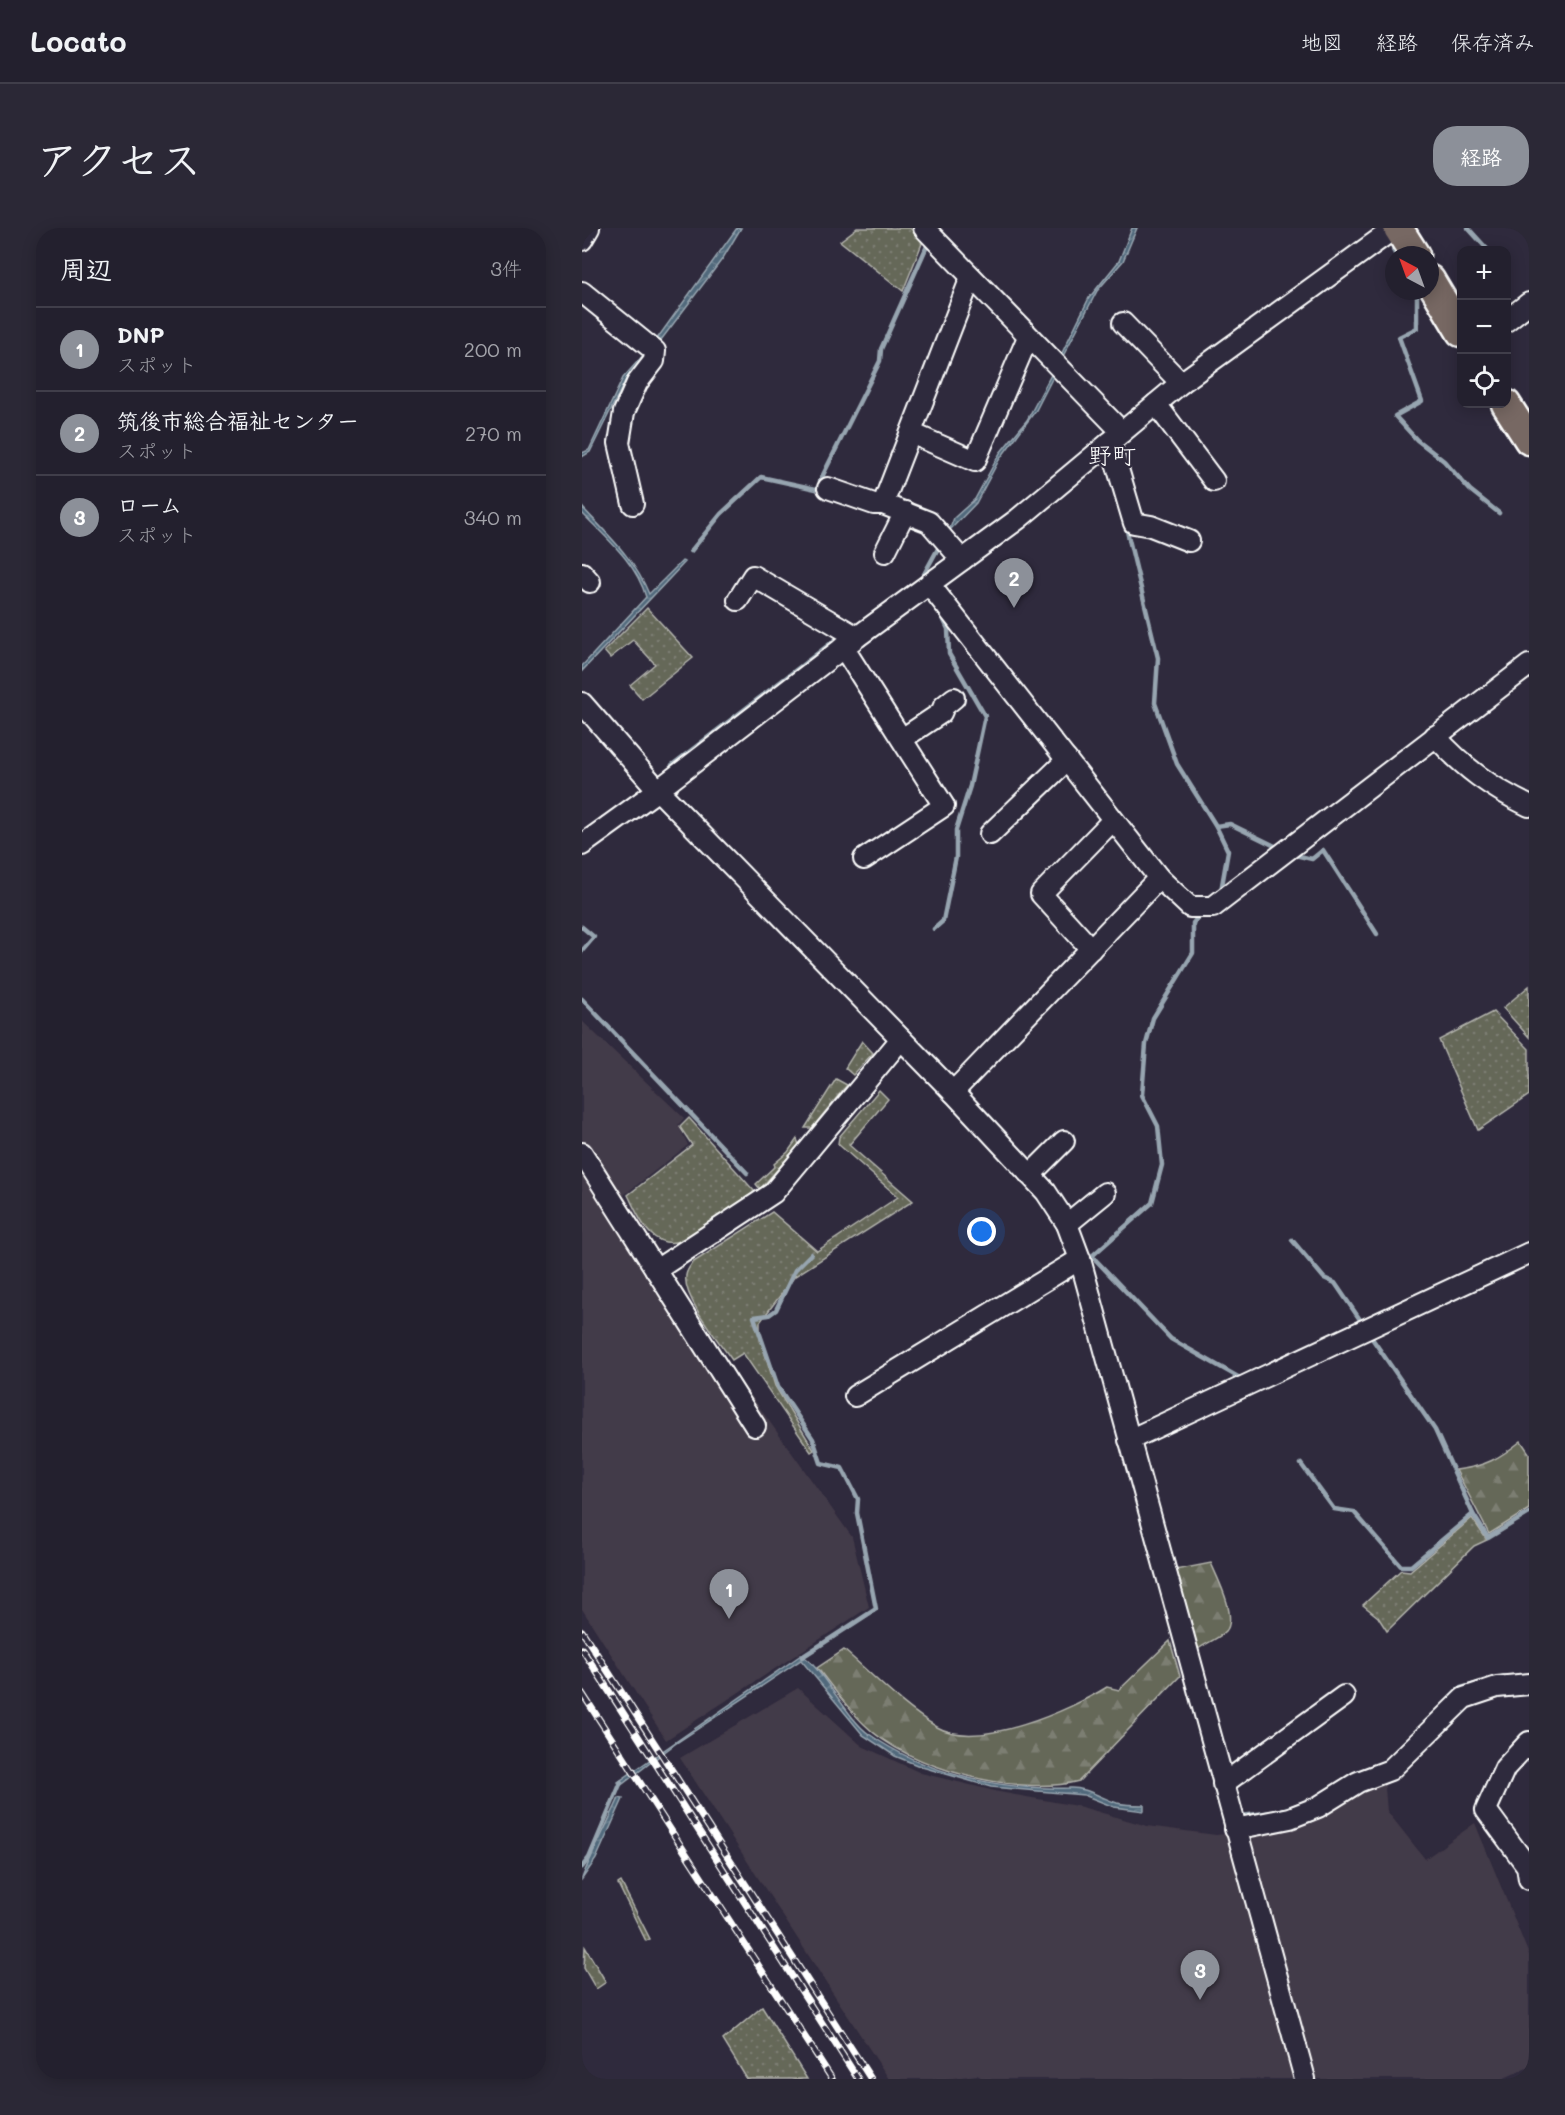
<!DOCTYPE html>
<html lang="ja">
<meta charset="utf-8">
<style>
:root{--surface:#23202e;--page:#2b2836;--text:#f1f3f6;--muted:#a3a3aa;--line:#403e4a;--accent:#8c9099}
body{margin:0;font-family:Mali,"Klee One",sans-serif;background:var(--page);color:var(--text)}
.controls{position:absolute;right:18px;top:18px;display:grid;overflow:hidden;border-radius:12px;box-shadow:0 3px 15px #0003}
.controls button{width:54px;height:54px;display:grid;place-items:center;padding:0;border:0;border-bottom:2px solid var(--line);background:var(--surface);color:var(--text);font:30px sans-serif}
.compass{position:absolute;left:803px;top:18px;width:54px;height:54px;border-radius:50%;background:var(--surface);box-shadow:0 3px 15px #0003;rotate:319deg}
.you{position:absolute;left:400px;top:1004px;width:21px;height:21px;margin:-15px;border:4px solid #fff;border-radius:50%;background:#1a73e8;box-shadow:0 0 0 9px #1a73e833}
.badge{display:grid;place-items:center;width:39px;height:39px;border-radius:50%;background:var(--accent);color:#fff;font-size:20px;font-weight:700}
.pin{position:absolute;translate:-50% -50px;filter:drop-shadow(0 2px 3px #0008)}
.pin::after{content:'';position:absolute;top:32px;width:21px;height:18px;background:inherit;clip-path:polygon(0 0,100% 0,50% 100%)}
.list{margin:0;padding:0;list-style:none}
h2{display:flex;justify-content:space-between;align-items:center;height:78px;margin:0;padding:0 24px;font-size:26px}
h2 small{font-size:20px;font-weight:400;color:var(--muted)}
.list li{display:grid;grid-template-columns:39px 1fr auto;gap:18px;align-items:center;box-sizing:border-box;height:84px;padding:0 24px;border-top:2px solid var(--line)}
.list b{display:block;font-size:22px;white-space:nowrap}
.list p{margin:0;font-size:20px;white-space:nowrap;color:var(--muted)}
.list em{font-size:20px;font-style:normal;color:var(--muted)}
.icon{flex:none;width:33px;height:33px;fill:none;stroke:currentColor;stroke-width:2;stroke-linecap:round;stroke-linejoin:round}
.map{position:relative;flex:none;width:947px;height:1851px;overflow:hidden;border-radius:24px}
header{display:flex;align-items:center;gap:36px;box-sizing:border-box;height:84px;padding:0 30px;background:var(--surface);border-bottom:2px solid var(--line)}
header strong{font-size:28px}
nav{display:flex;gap:33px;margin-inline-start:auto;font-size:21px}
.intro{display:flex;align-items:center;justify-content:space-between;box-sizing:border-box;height:144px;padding:0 36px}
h1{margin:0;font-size:42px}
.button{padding:15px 27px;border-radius:24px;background:var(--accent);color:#fff;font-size:21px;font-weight:700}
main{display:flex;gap:36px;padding:0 36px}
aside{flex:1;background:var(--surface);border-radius:24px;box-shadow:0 3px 15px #0003}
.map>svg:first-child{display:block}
.built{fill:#433a48}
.grass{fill:url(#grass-dots);stroke:#b2b3ac;stroke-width:1.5}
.forest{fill:url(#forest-firs);stroke:#b2b3ac;stroke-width:1.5}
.water{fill:url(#water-waves);stroke:#97a5b0;stroke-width:1.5}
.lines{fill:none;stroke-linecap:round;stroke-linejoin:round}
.stream{stroke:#97a5b0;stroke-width:4.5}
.minor-casing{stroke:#fff;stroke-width:24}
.highway-casing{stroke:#fff;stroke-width:33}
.minor{stroke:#2f2a3d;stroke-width:20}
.highway{stroke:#776864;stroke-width:28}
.rail-casing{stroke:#fff;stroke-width:7}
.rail{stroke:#2f2a3d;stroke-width:4.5;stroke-dasharray:14;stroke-linecap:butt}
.labels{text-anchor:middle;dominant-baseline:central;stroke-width:4.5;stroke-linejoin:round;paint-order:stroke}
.quarter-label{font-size:24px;fill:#fff;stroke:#2f2a3d}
</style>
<header>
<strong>Locato</strong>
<nav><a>地図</a><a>経路</a><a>保存済み</a></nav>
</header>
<div class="intro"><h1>アクセス</h1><a class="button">経路</a></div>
<main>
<aside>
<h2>周辺<small>3件</small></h2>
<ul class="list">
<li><span class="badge">1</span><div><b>DNP</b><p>スポット</p></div><em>200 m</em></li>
<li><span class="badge">2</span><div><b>筑後市総合福祉センター</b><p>スポット</p></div><em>270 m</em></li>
<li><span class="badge">3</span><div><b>ローム</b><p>スポット</p></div><em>340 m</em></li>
</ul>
</aside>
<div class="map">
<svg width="947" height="1851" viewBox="0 0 947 1851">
<defs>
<pattern id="grass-dots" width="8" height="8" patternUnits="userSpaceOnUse" patternTransform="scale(1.5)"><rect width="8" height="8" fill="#656759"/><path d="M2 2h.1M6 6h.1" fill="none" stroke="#7c7e72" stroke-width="1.8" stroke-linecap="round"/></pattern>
<pattern id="forest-firs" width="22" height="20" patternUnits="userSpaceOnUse" patternTransform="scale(1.5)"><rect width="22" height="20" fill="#656759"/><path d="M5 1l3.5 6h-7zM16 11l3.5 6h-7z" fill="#7c7e72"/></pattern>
<pattern id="water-waves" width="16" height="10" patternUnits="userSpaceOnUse" patternTransform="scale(1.5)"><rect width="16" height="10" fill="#51697b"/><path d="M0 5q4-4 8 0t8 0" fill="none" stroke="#6b808f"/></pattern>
</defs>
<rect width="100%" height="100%" fill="#2f2a3d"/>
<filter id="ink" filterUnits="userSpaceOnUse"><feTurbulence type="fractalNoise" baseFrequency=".0167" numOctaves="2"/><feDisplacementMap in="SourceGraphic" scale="12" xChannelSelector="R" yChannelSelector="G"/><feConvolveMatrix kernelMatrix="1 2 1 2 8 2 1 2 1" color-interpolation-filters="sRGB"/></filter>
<g filter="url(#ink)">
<g class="built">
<polygon points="0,793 102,890 96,897 106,917 42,967 150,1141 270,1309 287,1379 84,1512 0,1381"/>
<polygon points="216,1460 280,1518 339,1545 417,1564 500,1579 565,1598 634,1607 722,1597 739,1590 802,1549 805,1583 843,1631 893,1595 947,1727 947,1839 920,1851 402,1851 395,1847 364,1851 307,1851 98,1530"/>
</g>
<g class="grass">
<polygon points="275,0 328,0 341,13 321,63 258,13"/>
<polygon points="65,380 111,430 60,471 48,457 73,436 51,412 28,430 22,423"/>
<polygon points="947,758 947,809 921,780"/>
<polygon points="911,784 947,821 947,867 896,902 857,812"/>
<polygon points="280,813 291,825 271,847 263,840"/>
<polygon points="254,851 265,857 230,900 223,900"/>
<path d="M 297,862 L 306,871 L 267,917 L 331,973 L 213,1048 L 178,1094 L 178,1110 L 193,1158 L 232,1222 L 229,1224 L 161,1125 L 150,1132 C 137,1113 100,1069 104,1048 C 104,1043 108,1039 110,1035 L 190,984 L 235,1023 L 316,969 L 256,916 L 257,909 Z"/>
<path d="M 107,890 L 174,965 L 102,1012 C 69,1024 58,991 46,967 L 110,917 L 98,899 Z"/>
<polygon points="215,911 217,917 178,961 174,956 193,938 192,936 206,924"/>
<polygon points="890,1290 905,1312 892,1318 805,1403 796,1389 781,1377 819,1342 828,1343"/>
<polygon points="39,1654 68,1711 64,1713 36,1656"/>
<polygon points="3,1719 24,1754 14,1761 2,1740"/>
<polygon points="180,1779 225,1851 165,1851 141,1812"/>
</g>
<g class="forest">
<path d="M 939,1213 L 947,1225 L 947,1281 L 907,1306 L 874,1242 C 902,1239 918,1230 939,1213 Z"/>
<path d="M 629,1335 C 635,1349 656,1389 644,1403 C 638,1410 624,1415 616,1421 L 593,1342 Z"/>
<path d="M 588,1413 L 598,1448 L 497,1553 C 437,1569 326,1541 282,1496 C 264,1479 250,1458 235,1440 L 262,1422 C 292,1448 321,1479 355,1499 C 397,1523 488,1482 525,1459 L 537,1462 Z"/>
</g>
<g class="water">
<polygon points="155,0 159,0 141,30 76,116 44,151 8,224 0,229 0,225 7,222 41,150 72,115"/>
<polygon points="550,0 555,0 541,33 515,63 480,130 478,129 507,70 537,33"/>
<polygon points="471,143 473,145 454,182 417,232 394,275 367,303 372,290 393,271 418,225 445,192"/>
<path d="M 0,279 C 25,306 53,331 67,366 L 100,333 L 103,334 L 0,443 L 0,438 L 64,369 C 54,334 24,310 0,285 Z"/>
<path d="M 219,1427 C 237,1435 265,1491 287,1506 C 345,1547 417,1562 487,1560 C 504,1559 519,1570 535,1575 C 543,1577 553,1577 562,1577 L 562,1583 L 532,1579 L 502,1567 L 409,1559 L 340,1539 L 313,1528 L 281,1507 L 219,1432 L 93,1516 L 38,1558 L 36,1554 Z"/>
<polygon points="947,1446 947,1450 920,1451 819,1524 745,1569 665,1593 662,1586 695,1582 730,1571 746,1564 768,1546 806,1532 877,1459 921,1447"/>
<path d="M 37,1570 L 41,1571 L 14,1631 L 0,1651 C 0,1646 32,1582 37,1570 Z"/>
</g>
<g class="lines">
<g class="stream">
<polyline points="886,0 906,22"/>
<polyline points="811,22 814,27"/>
<polyline points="835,63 835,100 817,109 840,173 813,188 835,212 862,233 888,262 917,285"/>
<polyline points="238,253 298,133 299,121 345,18"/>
<polyline points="543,295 576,430 573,475 595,536 634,598 646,623 639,663"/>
<polyline points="109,323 139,286 179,249 234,261"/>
<polyline points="341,348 359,315"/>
<polyline points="90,537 257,409"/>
<polyline points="634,598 648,596 699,621"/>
<polyline points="709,626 730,631 741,622 795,706"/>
<polyline points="620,685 611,695 611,725 571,790 564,816 560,867 576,898 580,937 570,975 510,1028 589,1111 656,1149"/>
<polyline points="0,699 12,709 0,723"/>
<polyline points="352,701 361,693 374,629 374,602 388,558 403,488 367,426 366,401 359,386"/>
<polyline points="0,771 165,945"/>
<polyline points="710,1012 742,1050 753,1055 781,1096"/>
<polyline points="787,1106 853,1202 891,1286"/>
<polyline points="719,1236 752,1281 772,1284 819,1338 829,1338 891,1286 906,1310 947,1285"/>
<polyline points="220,1429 294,1381 275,1285 276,1271 260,1240 239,1235 231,1211 196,1159 172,1089 187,1087 194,1082 213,1042 229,1026"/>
<polyline points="0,1639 7,1630 39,1554"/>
</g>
<g class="minor-casing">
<g id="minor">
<polyline points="342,0 540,204"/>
<polyline points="0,12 7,0"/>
<polyline points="0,64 73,123 72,133 55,155 42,184 37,215 51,276"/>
<polyline points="924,93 947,75"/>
<polyline points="541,95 599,155"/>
<polyline points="574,176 632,253"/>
<polyline points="329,205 393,233 446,109"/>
<polyline points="528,214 552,295 569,298 607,313"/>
<polyline points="246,260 292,276 301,276"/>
<polyline points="303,324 323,284"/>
<polyline points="380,332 347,294 301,276 389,49"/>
<polyline points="0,345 8,354"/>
<polyline points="347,356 577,650 608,679 631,679 947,437"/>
<polyline points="156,372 171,348 275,409"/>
<polyline points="261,419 362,578 282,631"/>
<polyline points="0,475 76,562 371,864 464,964 485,996 498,1031 723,1851"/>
<path d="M 853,508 C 882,540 908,559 947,578"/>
<polyline points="320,511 359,485 362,478 372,470"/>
<polyline points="408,606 485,532"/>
<polyline points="0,617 76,562 275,409 436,291 599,155 813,0"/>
<polyline points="509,721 459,666 531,592"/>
<polyline points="371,864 577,650"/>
<polyline points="0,925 173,1198"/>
<polyline points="448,947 482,913"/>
<polyline points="485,996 523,965"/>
<polyline points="74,1042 191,965 319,811"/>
<polyline points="273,1168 498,1031"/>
<polyline points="547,1212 947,1025"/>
<polyline points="947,1514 923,1540 904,1582 945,1638 947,1651"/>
<polyline points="641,1556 762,1468"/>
<polyline points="653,1601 708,1590 736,1579 776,1554 808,1542 882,1470 915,1459 947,1456"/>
</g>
</g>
<g class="highway-casing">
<g id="highway">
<polyline points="816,0 833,27"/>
<polyline points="848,52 879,104"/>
<polyline points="924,176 947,212"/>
</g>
</g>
<use href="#minor" class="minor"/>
<use href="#highway" class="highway"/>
<g class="rail-casing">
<g id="rail">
<polyline points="0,1403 289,1851"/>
<polyline points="0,1421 276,1851"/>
<polyline points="0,1465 250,1851"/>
</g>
</g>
<use href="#rail" class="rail"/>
</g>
</g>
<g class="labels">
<g class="quarter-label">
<text x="530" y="226">野町</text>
</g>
</g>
</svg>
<div class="controls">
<button>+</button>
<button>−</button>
<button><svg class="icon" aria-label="locate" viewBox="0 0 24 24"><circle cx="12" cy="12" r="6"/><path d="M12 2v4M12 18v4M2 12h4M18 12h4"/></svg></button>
</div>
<svg class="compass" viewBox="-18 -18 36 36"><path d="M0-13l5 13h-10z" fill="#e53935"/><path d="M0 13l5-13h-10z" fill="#a3a3aa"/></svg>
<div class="you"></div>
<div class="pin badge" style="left:147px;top:1391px">1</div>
<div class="pin badge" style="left:432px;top:380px">2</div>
<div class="pin badge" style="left:618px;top:1772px">3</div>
</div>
</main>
